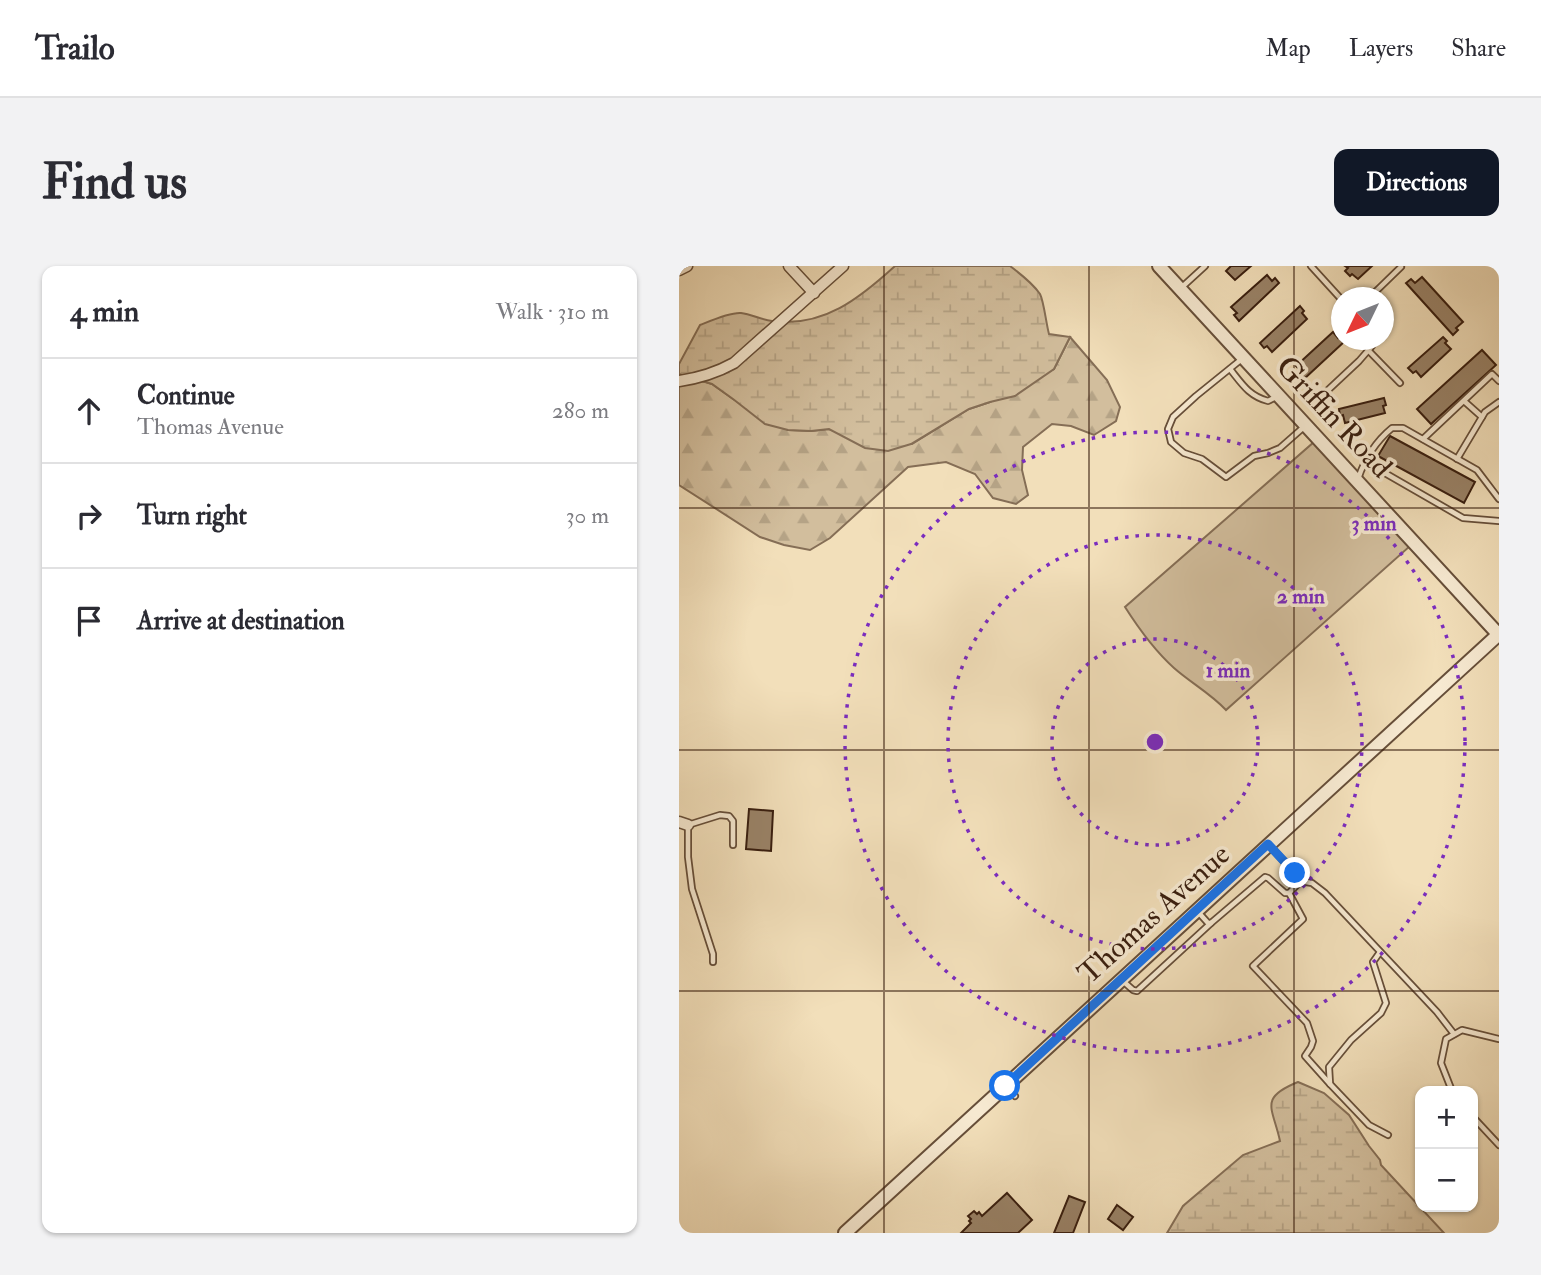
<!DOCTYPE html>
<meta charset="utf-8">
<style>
:root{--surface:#fff;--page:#f2f2f3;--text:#2b2b33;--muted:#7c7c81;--line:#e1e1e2;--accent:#111827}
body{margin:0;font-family:"IM FELL Double Pica",serif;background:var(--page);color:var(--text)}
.controls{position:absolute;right:21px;bottom:21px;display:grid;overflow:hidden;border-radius:14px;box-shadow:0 2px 5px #0004}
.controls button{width:63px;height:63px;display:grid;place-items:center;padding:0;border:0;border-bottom:2px solid var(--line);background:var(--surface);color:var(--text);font:35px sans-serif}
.compass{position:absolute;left:652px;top:21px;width:63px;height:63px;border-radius:50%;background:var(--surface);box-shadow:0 2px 5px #0004;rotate:227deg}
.stop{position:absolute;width:21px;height:21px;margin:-16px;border:5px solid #1a73e8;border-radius:50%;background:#fff}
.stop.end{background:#1a73e8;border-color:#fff;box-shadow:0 2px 7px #0008}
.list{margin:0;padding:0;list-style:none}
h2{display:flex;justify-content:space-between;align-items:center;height:91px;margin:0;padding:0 28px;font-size:30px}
h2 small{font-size:23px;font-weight:400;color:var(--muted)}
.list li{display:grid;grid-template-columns:46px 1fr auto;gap:21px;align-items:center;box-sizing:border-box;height:105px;padding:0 28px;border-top:2px solid var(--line)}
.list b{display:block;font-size:26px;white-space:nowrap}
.list p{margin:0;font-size:23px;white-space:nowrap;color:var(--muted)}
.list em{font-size:23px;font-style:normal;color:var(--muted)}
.icon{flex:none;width:38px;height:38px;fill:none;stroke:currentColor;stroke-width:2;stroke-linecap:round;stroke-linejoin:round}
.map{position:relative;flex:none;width:820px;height:967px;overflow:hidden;border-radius:14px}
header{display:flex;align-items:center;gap:42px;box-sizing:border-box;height:98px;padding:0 35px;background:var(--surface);border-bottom:2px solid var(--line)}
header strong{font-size:33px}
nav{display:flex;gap:38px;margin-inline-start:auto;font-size:24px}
.intro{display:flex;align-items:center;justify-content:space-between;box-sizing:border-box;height:168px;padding:0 42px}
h1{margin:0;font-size:49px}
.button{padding:18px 32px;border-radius:14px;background:var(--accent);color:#fff;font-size:24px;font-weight:700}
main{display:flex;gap:42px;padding:0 42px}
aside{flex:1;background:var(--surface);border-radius:14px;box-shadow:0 2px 5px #0004}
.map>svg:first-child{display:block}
.green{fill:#d2be9d;stroke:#856e56;stroke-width:2}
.forest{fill:url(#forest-firs);stroke:#856e56;stroke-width:2}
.wetland{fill:url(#wetland-marsh);stroke:#856e56;stroke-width:2}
.building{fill:#998267;stroke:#381d0e;stroke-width:2}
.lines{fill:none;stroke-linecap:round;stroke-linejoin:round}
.service-casing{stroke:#664e39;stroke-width:8}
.minor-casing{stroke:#664e39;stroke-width:13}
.tertiary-casing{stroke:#664e39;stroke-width:16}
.service{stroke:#f7ead2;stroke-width:4.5}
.minor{stroke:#f7ead2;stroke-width:10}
.tertiary{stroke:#f7ead2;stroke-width:12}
.route{stroke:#1a73e8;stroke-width:9}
.grid{fill:none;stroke:#381d0e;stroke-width:2;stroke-opacity:0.55}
.ring{fill:none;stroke:#7b2cbf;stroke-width:3.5;stroke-dasharray:3.5 7}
.labels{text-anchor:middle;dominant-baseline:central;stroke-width:7;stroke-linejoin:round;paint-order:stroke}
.street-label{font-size:30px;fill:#381d0e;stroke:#f7ead2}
.centre{fill:#7b2cbf;stroke:#f7ead2;stroke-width:3.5}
.ring-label{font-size:21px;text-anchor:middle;font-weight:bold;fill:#7b2cbf;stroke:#f7ead2;stroke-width:7;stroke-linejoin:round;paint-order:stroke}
</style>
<header>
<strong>Trailo</strong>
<nav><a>Map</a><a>Layers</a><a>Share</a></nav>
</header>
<div class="intro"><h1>Find us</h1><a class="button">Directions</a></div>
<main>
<aside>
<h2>4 min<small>Walk · 310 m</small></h2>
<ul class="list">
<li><svg class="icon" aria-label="ahead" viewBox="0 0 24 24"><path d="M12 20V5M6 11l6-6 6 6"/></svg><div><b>Continue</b><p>Thomas Avenue</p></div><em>280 m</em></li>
<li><svg class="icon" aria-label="right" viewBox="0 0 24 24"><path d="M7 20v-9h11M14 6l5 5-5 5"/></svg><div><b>Turn right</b></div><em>30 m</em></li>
<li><svg class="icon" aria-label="arrive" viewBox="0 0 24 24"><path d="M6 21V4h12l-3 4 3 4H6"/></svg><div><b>Arrive at destination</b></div></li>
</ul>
</aside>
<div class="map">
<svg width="820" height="967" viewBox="0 0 820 967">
<defs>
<pattern id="forest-firs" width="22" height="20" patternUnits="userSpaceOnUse" patternTransform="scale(1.75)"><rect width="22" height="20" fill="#d2be9d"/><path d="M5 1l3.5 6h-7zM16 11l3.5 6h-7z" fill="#b5a386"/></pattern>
<pattern id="wetland-marsh" width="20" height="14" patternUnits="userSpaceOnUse" patternTransform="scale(1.75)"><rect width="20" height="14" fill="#d2be9d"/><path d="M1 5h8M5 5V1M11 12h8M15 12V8" fill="none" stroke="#b5a386"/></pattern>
</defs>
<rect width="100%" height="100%" fill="#f2dfba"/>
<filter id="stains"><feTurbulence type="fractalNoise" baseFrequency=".00286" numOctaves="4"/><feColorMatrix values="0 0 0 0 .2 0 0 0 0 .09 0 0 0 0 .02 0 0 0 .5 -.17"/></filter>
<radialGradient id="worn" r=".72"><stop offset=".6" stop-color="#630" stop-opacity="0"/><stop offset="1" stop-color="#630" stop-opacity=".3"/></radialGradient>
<path class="green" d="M 635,176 L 731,280 L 547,444 C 531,427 512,417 495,402 C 475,384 460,363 446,341 Z"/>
<polygon class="forest" points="391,71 428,114 441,141 437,155 415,169 392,160 373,158 344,181 343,204 349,229 337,238 314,232 296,208 267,196 229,201 151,272 131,284 105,279 81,271 0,219 0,108 33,118 54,133 109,164 132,165 150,163 163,168 233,178 290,143 311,136 375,103"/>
<g class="wetland">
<path d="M 216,0 L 331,0 C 339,6 355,19 361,28 C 365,36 367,57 370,68 L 391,71 L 375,103 L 336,130 L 311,136 L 290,143 L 232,178 L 209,185 L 186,182 L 150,163 L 132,165 L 109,164 L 86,158 L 54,133 L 33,118 L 0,108 L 0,98 L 21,59 C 31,55 51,46 62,47 C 72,48 83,54 93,55 C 144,62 181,32 216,0 Z"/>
<path d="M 619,816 L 645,827 L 670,849 L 690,880 L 701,894 L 702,899 L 765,967 L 488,967 L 504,940 L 564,889 L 601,875 C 594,842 579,832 619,816 Z"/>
</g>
<g class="building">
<polygon points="552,0 572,0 556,14 547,5"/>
<polygon points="666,0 693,0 679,13 673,8 671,10 666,5 669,2"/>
<polygon points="588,9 593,15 596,12 600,17 560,55 555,49 558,47 552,41"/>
<polygon points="743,11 784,56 777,62 779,64 774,69 727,17 732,13 736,17"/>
<polygon points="621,40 625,45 623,47 628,53 593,86 588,80 585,82 581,77"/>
<polygon points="654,66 659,72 661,70 662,74 666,75 625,113 621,108 623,106 617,100"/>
<polygon points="764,71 768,75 766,77 772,83 742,111 737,105 734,107 729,102"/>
<polygon points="803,84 817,99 752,158 738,143"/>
<polygon points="705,132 707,139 704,140 706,147 666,157 664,149 661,150 660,143"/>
<polygon points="711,170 796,216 785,237 699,190"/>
<polygon points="70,543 94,545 92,585 67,583"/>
<polygon points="328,927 353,954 339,967 282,967 292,957 290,955 292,953 289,950 295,945 298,948 300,946 303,950"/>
<polygon points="390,930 406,936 394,967 375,967"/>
<polygon points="438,939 454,951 444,964 429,953"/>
</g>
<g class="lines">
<g class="service-casing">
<g id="service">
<polyline points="632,0 662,33"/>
<polyline points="502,22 526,0"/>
<polyline points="690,32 722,1"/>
<polyline points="689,84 721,117"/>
<polyline points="564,92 517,130 494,151 489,163 492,176 505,187 523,193 547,211 575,190 589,187 601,182 626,160"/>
<path d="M 551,103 C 563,118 570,130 589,135 L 599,130"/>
<polyline points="785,135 803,151"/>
<polyline points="633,139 680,95 693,80 692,74"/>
<polyline points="744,173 813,108 820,115"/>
<polyline points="778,193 806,146 820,136"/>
<polyline points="685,195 784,252 820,255"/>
<path d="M 679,213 C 686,192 696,176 713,162 L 724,162 L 798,204 L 820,233"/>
<polyline points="621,615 633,617 646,627 758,746 775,768"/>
<polyline points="610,627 624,653 574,700 628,757 634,775 632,781 626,790 651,818"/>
<polyline points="520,647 529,657 532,657 586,611 589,612 606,627 610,627 620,617 619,611 590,579"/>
<polyline points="701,686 694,696 707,737 702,747 672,774 650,801 651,818 690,859 709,869"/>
<polyline points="34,696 34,688 13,623 9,591 9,559 41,549 50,550 54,555 54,579"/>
<polyline points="445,716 454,724 458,725 532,657"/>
<polyline points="327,820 336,830"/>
<polyline points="773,825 762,797 767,773 783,764 820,773"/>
<polyline points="794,851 820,879"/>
</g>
</g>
<g class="minor-casing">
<g id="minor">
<polyline points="110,0 135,27"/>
<polyline points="0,4 8,0"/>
<path d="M 0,115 C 21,112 37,107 55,97 L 164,0"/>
<polyline points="0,556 9,559"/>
</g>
</g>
<g class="tertiary-casing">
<g id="tertiary">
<polyline points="480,0 820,369"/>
<polyline points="166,967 820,368"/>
</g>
</g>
<use href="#service" class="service"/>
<use href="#minor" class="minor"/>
<use href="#tertiary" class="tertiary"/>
</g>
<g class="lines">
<polyline class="route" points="326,820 589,578 616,607"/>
</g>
<path class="grid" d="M 205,0 L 205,967M 410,0 L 410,967M 615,0 L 615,967M 0,242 L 820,242M 0,484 L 820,484M 0,725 L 820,725"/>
<g class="ring">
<circle cx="476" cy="476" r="103"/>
<circle cx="476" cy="476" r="207"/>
<circle cx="476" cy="476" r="310"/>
</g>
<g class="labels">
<g class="street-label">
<text transform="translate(655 151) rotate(47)">Griffin Road</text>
<text transform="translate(475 648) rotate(-42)">Thomas Avenue</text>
</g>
</g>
<circle cx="476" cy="476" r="10" class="centre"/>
<g class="ring-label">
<text x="695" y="264">3 min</text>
<text x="622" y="337">2 min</text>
<text x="549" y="411">1 min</text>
</g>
<rect width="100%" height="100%" filter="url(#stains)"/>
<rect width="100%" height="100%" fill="url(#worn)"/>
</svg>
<div class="controls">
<button>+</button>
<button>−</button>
</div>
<svg class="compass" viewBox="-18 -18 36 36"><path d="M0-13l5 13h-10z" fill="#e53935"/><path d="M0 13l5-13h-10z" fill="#7c7c81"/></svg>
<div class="stop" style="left:326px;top:820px"></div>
<div class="stop end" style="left:616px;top:607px"></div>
</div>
</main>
